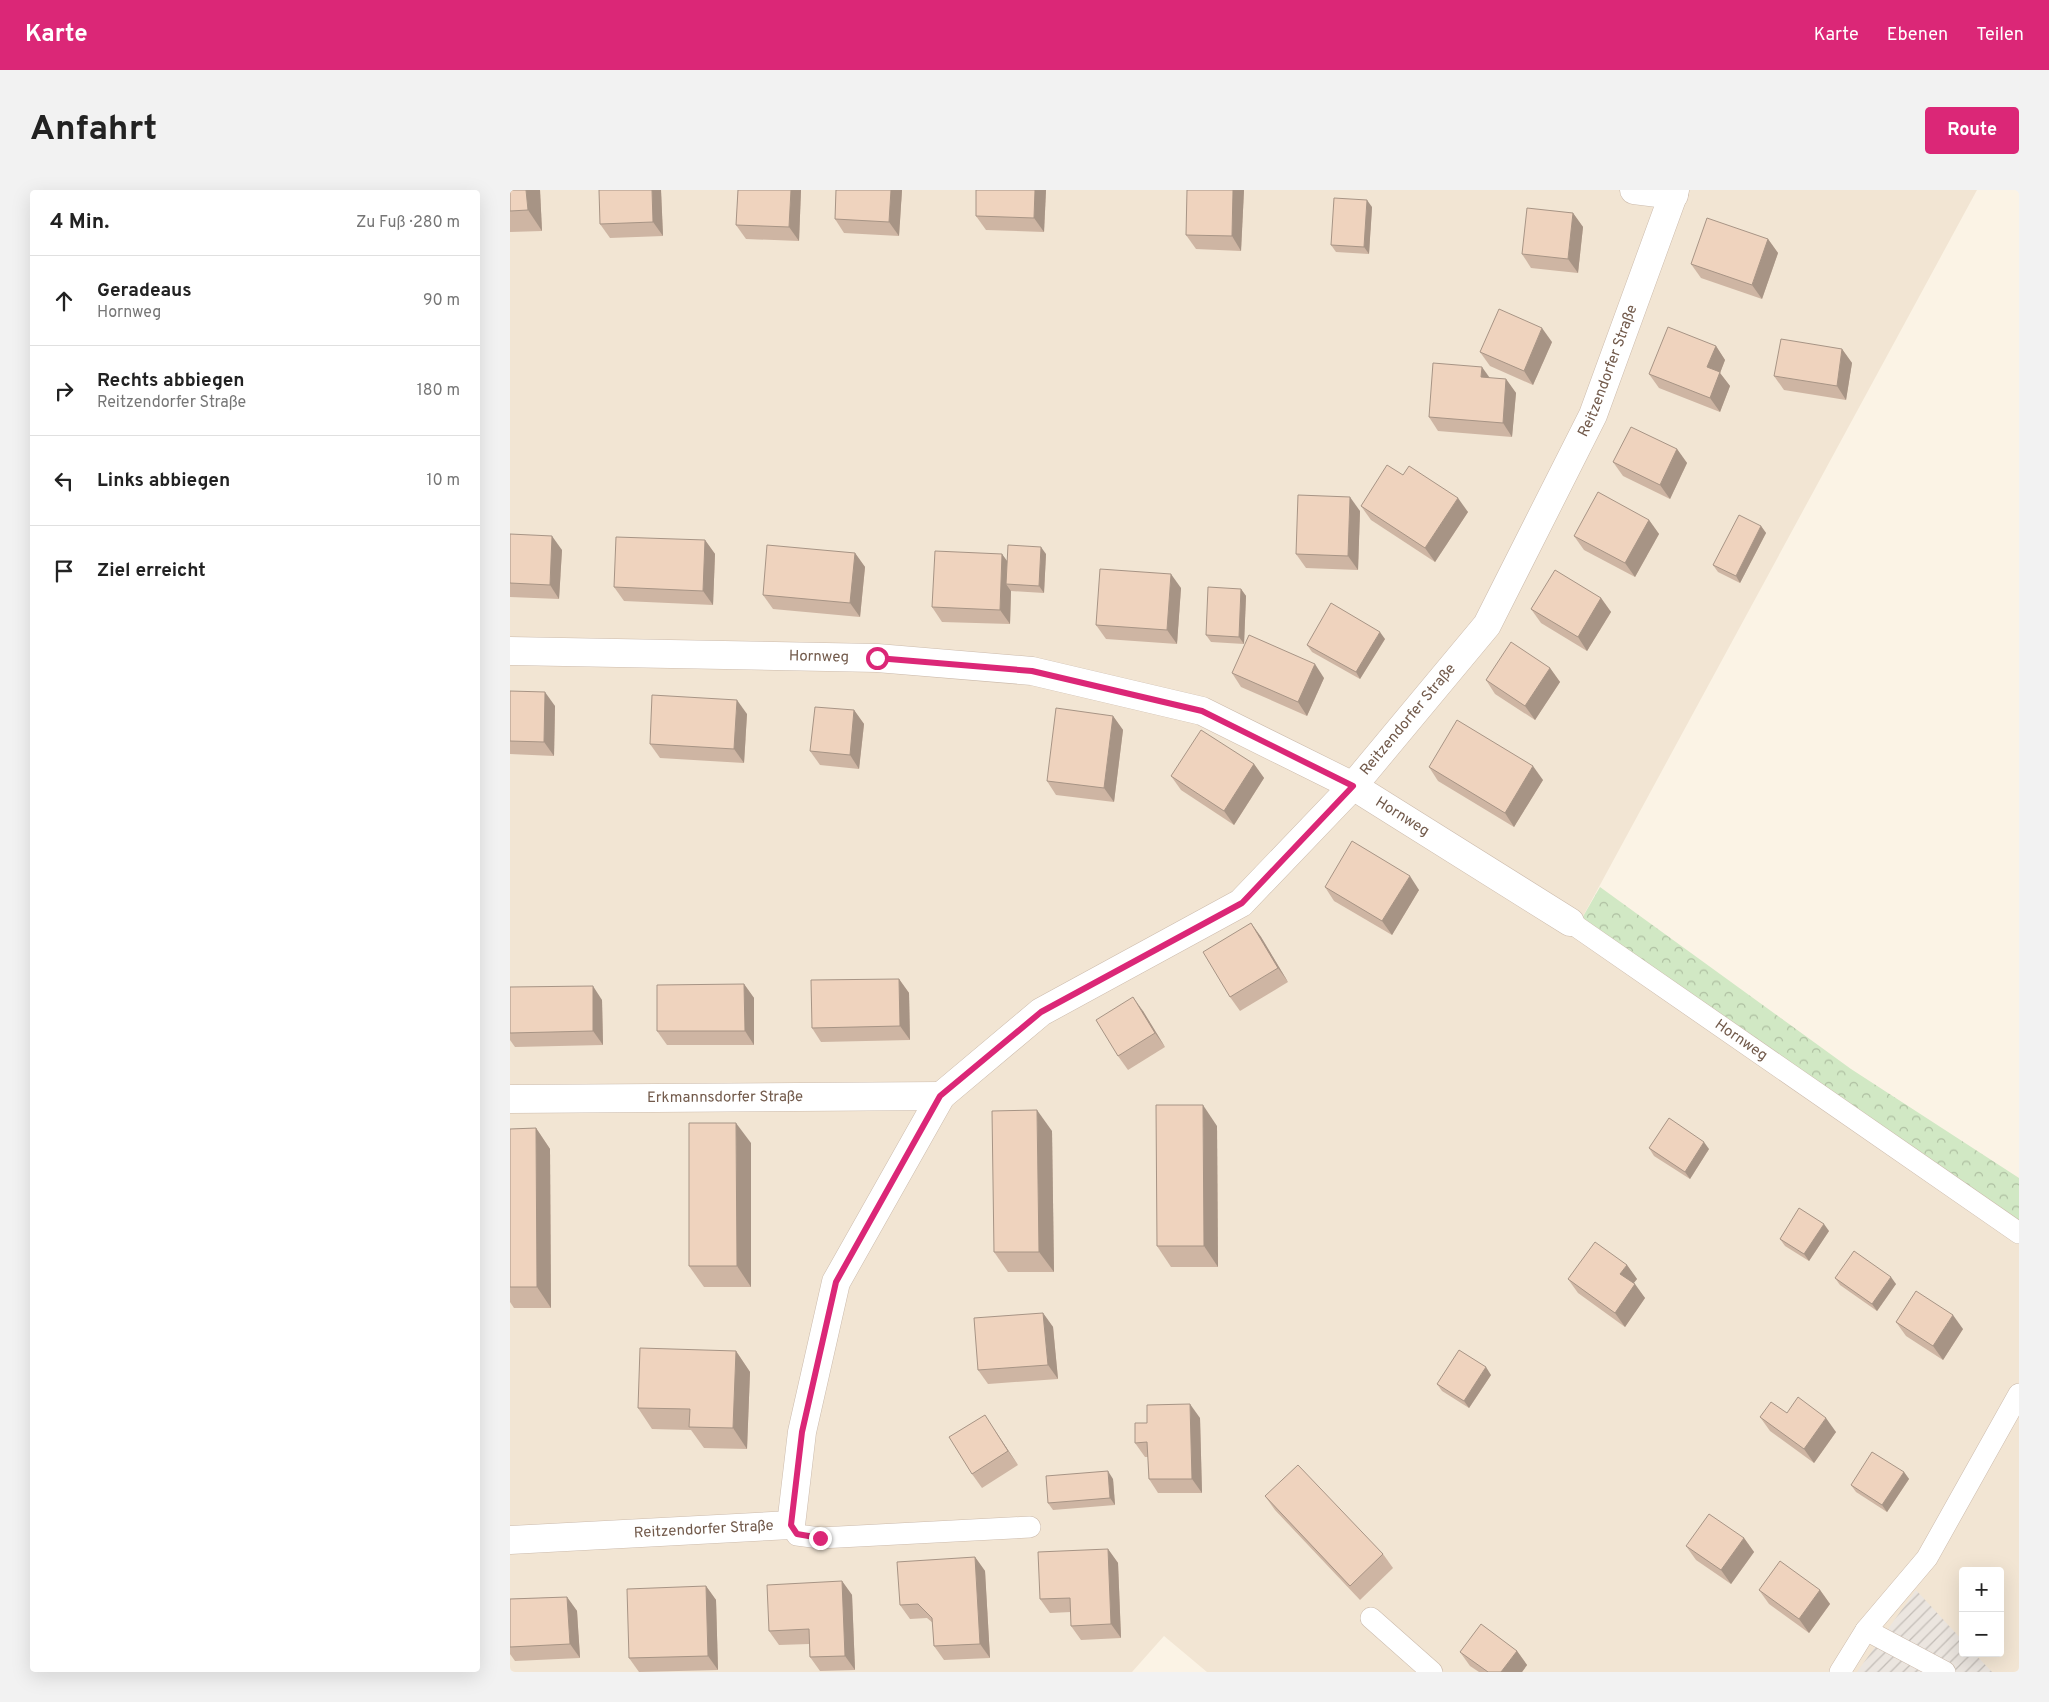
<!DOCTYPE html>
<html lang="de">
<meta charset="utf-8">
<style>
:root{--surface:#fff;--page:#f2f2f2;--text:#222;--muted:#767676;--line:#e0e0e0;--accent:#db2777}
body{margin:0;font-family:Overpass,sans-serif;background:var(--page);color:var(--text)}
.controls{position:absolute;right:15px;bottom:15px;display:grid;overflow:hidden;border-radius:5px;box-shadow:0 5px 20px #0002}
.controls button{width:45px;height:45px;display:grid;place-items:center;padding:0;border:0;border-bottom:1px solid var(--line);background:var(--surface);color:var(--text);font:25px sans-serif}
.stop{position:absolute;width:15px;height:15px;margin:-11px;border:4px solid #db2777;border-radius:50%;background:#fff}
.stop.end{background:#db2777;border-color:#fff;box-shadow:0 1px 5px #0008}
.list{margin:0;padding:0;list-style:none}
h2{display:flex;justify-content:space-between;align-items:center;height:65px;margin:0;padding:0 20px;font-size:21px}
h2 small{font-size:16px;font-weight:400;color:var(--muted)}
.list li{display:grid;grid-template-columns:32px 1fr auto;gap:15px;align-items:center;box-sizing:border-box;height:90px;padding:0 20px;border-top:1px solid var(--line)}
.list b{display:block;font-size:19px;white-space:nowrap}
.list p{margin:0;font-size:16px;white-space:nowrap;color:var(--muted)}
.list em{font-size:16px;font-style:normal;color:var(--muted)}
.icon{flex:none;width:28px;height:28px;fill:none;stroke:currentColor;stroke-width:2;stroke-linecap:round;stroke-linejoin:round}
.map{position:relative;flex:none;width:1509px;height:1482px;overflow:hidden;border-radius:5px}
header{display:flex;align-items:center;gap:30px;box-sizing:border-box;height:70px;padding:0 25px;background:var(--accent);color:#fff}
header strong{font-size:24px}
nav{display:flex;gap:28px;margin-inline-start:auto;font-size:18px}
.intro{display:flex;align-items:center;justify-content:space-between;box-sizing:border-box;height:120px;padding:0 30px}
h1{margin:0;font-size:35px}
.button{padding:12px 22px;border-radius:5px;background:var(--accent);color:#fff;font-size:18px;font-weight:700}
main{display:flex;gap:30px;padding:0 30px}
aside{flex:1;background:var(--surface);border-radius:5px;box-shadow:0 5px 20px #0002}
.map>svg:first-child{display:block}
.residential{fill:#f2e5d3;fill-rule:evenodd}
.industrial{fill:url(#industrial-furrows)}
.forest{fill:url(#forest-crowns)}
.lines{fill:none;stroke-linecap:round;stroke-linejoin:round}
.service-casing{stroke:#ccbbac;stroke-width:22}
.minor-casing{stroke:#ccbbac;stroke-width:29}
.service{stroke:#fff;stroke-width:21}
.minor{stroke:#fff;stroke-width:28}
.wall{fill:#ceb5a3}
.shaded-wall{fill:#a79485}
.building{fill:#efd3be;stroke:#a79485}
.route{stroke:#db2777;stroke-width:6}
.labels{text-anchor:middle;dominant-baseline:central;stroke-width:4;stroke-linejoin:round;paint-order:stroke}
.street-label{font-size:15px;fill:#725a4b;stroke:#fef7eb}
</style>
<header>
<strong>Karte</strong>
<nav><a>Karte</a><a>Ebenen</a><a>Teilen</a></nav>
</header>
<div class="intro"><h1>Anfahrt</h1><a class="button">Route</a></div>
<main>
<aside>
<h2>4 Min.<small>Zu Fuß · 280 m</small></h2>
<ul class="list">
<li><svg class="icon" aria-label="ahead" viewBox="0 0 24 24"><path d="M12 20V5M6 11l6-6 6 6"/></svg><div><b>Geradeaus</b><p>Hornweg</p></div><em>90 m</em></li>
<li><svg class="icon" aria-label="right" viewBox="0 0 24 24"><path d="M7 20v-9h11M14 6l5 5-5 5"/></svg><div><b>Rechts abbiegen</b><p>Reitzendorfer Straße</p></div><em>180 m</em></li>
<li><svg class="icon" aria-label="left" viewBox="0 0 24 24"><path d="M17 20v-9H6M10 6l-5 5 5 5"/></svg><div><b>Links abbiegen</b></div><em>10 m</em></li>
<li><svg class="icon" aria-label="arrive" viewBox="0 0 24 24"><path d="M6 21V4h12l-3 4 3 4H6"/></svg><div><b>Ziel erreicht</b></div></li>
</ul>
</aside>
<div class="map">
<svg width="1509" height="1482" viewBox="0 0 1509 1482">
<defs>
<pattern id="industrial-furrows" width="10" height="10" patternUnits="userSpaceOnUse" patternTransform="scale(1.25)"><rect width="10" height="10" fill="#ebe5df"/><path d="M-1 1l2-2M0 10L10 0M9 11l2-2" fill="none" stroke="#c3bdb7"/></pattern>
<pattern id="forest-crowns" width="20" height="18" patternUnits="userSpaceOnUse" patternTransform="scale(1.25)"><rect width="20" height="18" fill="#d1e8c4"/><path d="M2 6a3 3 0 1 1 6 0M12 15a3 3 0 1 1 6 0" fill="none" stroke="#aebfa1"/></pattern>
</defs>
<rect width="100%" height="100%" fill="#fbf3e5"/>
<path class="residential" d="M 0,0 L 1467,0 L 1071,730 L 1509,1033 L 1509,1482 L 697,1482 L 654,1446 L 622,1482 L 0,1482 ZM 1453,1381 L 1490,1381 L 1490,1463 L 1453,1463 Z"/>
<polygon class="industrial" points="1406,1400 1453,1451 1453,1463 1464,1463 1482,1482 1347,1482"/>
<polygon class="forest" points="1090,697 1341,879 1509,988 1509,1033 1071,730"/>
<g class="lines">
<g class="service-casing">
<g id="service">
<path id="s1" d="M 1060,732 L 1509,1043"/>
<polyline points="281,1335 287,1345 310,1348 520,1337"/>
<polyline points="861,1428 922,1482"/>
<polyline points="1356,1440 1435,1482"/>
<polyline points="1330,1482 1356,1440 1417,1368 1509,1204"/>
</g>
</g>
<g class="minor-casing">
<g id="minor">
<polyline points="1124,0 1164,5"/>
<path id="s2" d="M 0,461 L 367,468 L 522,481 L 692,521 L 843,596 L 1060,732"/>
<path id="s3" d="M 0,909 L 431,906"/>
<path id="s4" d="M 0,1350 L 281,1335 L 292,1242 L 326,1092 L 431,906 L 531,822 L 731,713 L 843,596 L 977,435 L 1083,225 L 1165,0"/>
</g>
</g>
<use href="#service" class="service"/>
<use href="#minor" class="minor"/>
</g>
<g class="wall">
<polygon points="0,0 30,0 32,41 0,42"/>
<polygon points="151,0 153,46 100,48 90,34"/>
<polygon points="228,0 291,0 289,51 236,49 226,35"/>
<polygon points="326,0 392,0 389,46 334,43 325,29"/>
<polygon points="466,0 536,0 534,42 476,40 466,26"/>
<polygon points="734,0 731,61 686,59 676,45"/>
<polygon points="862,17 859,64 826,62 821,55"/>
<polygon points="1063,23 1073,37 1068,83 1021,78 1012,64"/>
<polygon points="1258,49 1268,63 1252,109 1191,88 1181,74"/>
<polygon points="1042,152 1023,195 980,176 970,162"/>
<polygon points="1206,156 1215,170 1210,183 1220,196 1210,222 1149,198 1139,184"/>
<polygon points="1332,159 1342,173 1336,210 1274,200 1264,186"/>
<polygon points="979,188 996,189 1006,203 1002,247 928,241 919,227"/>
<polygon points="1167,259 1177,273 1160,309 1113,286 1103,272"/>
<polygon points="893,285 958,322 925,372 861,330 851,316"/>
<polygon points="850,321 848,380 796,378 786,364"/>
<polygon points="1139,330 1149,344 1125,387 1074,360 1064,346"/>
<polygon points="1251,336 1256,343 1230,393 1208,382 1203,375"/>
<polygon points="0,344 52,360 49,409 0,407"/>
<polygon points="195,350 205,364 203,415 114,411 104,397"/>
<polygon points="345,363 355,377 350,427 263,419 253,405"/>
<polygon points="492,364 497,371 536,364 534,403 501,401 500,434 432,432 422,417"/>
<polygon points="671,398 667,454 596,449 586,435"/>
<polygon points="731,399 736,406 734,454 701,452 696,445"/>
<polygon points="1091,408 1101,422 1077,461 1031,433 1021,419"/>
<polygon points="875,449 850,489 802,462 797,455"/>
<polygon points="1040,478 1050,492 1025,530 985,504 976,490"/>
<polygon points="722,483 814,488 797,526 731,497"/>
<polygon points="0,501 45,516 44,566 0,564"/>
<polygon points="344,520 354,534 349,579 310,575 300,561"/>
<polygon points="237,524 234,573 150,568 140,554"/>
<polygon points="603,526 613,540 604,612 546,605 537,591"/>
<polygon points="744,574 754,588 724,635 671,600 661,586"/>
<polygon points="919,577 1033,590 1004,637 928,591"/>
<polygon points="815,697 909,700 882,745 824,711"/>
<polygon points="741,733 751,747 778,792 730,821 720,807"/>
<polygon points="389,789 399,803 400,850 311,852 302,838"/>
<polygon points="234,794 244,808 244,855 157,855 147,841"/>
<polygon points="0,797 92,810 93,855 5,857 0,850"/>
<polygon points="633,821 655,857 618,880 608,866"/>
<polygon points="707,936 708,1077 661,1077 647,1056"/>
<polygon points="26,938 40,959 41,1118 4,1118 0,1112 0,939"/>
<polygon points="542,941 544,1082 498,1082 484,1062"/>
<polygon points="241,953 241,1097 194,1097 179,1076"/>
<polygon points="1139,958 1199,959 1180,989 1144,966"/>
<polygon points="1319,1041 1299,1071 1275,1056 1270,1049"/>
<polygon points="1117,1075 1127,1089 1123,1093 1135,1108 1115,1137 1068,1103 1058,1089"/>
<polygon points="1325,1088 1386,1094 1367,1121 1330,1095"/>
<polygon points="533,1123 543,1137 548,1189 478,1194 468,1180"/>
<polygon points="1386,1132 1453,1139 1433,1170 1396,1146"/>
<polygon points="226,1161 240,1182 237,1259 194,1258 181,1240 142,1239 128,1218"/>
<polygon points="981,1185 959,1218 932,1201 927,1194"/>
<polygon points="1277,1223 1326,1242 1304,1273 1260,1241 1250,1227"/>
<polygon points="690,1228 692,1303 648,1303 639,1289 638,1267 635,1267 625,1253 637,1233"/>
<polygon points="484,1239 508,1275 472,1298 462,1284"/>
<polygon points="1394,1282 1399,1289 1377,1322 1346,1302 1341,1295"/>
<polygon points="603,1289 605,1315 543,1320 538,1313"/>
<polygon points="755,1306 873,1364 883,1378 850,1410 765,1320"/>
<polygon points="1234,1348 1244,1362 1221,1394 1186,1370 1176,1356"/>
<polygon points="598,1359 608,1373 611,1448 571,1450 561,1436 561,1422 540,1423 530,1409"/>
<polygon points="465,1367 475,1381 480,1468 434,1470 424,1456 423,1433 417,1428 400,1429 390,1415"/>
<polygon points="332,1391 342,1405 345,1480 310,1481 300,1467 299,1454 269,1455 259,1441"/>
<polygon points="196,1396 206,1410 208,1480 129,1482 119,1468"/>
<polygon points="1249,1400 1310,1400 1320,1414 1299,1443 1259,1414"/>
<polygon points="57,1407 67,1421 70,1468 5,1471 0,1464 0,1409"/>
<polygon points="1007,1461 1017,1475 1012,1482 969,1482 960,1476 950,1462"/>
</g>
<g class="shaded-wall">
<polygon points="16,0 30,0 32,41 18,20"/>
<polygon points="142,0 151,0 153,46 143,32"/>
<polygon points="281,0 291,0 289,51 279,37"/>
<polygon points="381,0 392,0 389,46 379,32"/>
<polygon points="525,0 536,0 534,42 524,28"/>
<polygon points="723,0 734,0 731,61 722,46"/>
<polygon points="857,10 862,17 859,64 854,57"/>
<polygon points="1063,23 1073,37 1068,83 1058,69"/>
<polygon points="1258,49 1268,63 1252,109 1242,95"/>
<polygon points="1032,138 1042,152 1023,195 1014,181"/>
<polygon points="1206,156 1215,170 1210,183 1220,196 1210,222 1200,208 1197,177"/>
<polygon points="1332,159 1342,173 1336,210 1327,196"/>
<polygon points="972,177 982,191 971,187"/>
<polygon points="996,189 1006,203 1002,247 993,233"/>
<polygon points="1167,259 1177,273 1160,309 1150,295"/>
<polygon points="840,307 850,321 848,380 838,366"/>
<polygon points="948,308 958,322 925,372 915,358"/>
<polygon points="1139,330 1149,344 1125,387 1115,373"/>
<polygon points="1251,336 1256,343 1230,393 1226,386"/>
<polygon points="42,346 52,360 49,409 40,395"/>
<polygon points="195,350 205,364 203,415 193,401"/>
<polygon points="531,357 536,364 534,403 529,396"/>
<polygon points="345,363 355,377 350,427 340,413"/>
<polygon points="492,364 502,378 496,394 501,401 500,434 490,420"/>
<polygon points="661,384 671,398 667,454 657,440"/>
<polygon points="731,399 736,406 734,454 729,447"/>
<polygon points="1091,408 1101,422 1077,461 1068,447"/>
<polygon points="870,442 875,449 850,489 846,482"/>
<polygon points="805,474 814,488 797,526 788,512"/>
<polygon points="1040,478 1050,492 1025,530 1015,516"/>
<polygon points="35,502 45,516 44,566 34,552"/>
<polygon points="227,510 237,524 234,573 224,559"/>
<polygon points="344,520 354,534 349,579 340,565"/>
<polygon points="603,526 613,540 604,612 594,598"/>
<polygon points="744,574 754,588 724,635 714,621"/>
<polygon points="1023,576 1033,590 1004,637 995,623"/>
<polygon points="900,686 909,700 882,745 872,731"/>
<polygon points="741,733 751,747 778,792 768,778"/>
<polygon points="389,789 399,803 400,850 390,836"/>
<polygon points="234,794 244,808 244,855 235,841"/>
<polygon points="83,796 92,810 93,855 83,841"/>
<polygon points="623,807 633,821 655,857 645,843"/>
<polygon points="693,915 707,936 708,1077 694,1056"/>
<polygon points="527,920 542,941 544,1082 529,1062"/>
<polygon points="226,933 241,953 241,1097 227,1076"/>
<polygon points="26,938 40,959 41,1118 27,1097"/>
<polygon points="1194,952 1199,959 1180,989 1175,982"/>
<polygon points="1314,1034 1319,1041 1299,1071 1294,1064"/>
<polygon points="1117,1075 1127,1089 1120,1098 1110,1084"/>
<polygon points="1381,1087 1386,1094 1367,1121 1362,1114"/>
<polygon points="1125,1094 1135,1108 1115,1137 1105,1123"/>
<polygon points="533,1123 543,1137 548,1189 538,1175"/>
<polygon points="1443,1125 1453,1139 1433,1170 1423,1156"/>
<polygon points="226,1161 240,1182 237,1259 223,1238"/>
<polygon points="976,1177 981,1185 959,1218 954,1211"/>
<polygon points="680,1214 690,1228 692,1303 682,1289"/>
<polygon points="475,1225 484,1239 508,1275 498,1261"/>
<polygon points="1316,1228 1326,1242 1304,1273 1294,1259"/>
<polygon points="598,1281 603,1289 605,1315 600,1308"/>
<polygon points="1394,1282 1399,1289 1377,1322 1372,1315"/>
<polygon points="1234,1348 1244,1362 1221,1394 1211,1380"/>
<polygon points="598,1359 608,1373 611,1448 601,1434"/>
<polygon points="465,1367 475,1381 480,1468 470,1454"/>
<polygon points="332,1391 342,1405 345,1480 335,1466"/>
<polygon points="196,1396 206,1410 208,1480 198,1466"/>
<polygon points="1310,1400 1320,1414 1299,1443 1289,1429"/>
<polygon points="57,1407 67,1421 70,1468 60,1454"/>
<polygon points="1007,1461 1017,1475 1012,1482 991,1482"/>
</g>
<g class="building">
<polygon points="0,0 16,0 18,20 0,21"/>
<polygon points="89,0 142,0 143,32 90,34"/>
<polygon points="228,0 281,0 279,37 226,35"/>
<polygon points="326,0 381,0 379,32 325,29"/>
<polygon points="466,0 525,0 524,28 466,26"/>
<polygon points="677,0 723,0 722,46 676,45"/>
<polygon points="824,8 857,10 854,57 821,55"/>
<polygon points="1017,18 1063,23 1058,69 1012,64"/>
<polygon points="1197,28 1258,49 1242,95 1181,74"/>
<polygon points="989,119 1032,138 1014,181 970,162"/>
<polygon points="1158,137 1206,156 1197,177 1210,182 1200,208 1139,184"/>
<polygon points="1271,149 1332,159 1327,196 1264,186"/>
<polygon points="923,173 972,177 971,187 996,189 993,233 919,227"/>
<polygon points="1121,237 1167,259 1150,295 1103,272"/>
<polygon points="877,275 893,285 899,276 948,308 915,358 851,316"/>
<polygon points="1088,302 1139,330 1115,373 1064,346"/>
<polygon points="788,305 840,307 838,366 786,364"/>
<polygon points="1229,325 1251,336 1226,386 1203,375"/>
<polygon points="0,344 42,346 40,395 0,393"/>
<polygon points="106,347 195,350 193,401 104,397"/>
<polygon points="257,355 345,363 340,413 253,405"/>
<polygon points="498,355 531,357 529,396 496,394"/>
<polygon points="425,361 492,364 490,420 422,417"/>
<polygon points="590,379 661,384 657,440 586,435"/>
<polygon points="1045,380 1091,408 1068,447 1021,419"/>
<polygon points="698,397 731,399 729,447 696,445"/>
<polygon points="821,413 870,442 846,482 797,455"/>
<polygon points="739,445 805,474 788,512 722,483"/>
<polygon points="1001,452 1040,478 1015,516 976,490"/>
<polygon points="0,501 35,502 34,552 0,551"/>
<polygon points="142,505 227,510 224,559 140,554"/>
<polygon points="305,517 344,520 340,565 300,561"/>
<polygon points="546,518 603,526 594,598 537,591"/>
<polygon points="947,530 1023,576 995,623 919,577"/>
<polygon points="691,540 744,574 714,621 661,586"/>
<polygon points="842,651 900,686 872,731 815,697"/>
<polygon points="741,733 768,778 720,807 693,762"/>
<polygon points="389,789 390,836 302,838 301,790"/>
<polygon points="234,794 235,841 147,841 147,795"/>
<polygon points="83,796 83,841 0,843 0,797"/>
<polygon points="623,807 645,843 608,866 586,830"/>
<polygon points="646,915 693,915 694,1056 647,1056"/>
<polygon points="527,920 529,1062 484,1062 482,921"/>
<polygon points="1159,928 1194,952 1175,982 1139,958"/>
<polygon points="179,933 226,933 227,1076 179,1076"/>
<polygon points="26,938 27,1097 0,1097 0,939"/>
<polygon points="1289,1018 1314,1034 1294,1064 1270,1049"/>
<polygon points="1085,1052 1117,1075 1110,1084 1125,1094 1105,1123 1058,1089"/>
<polygon points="1344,1061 1381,1087 1362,1114 1325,1088"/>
<polygon points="1406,1101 1443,1125 1423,1156 1386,1132"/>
<polygon points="533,1123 538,1175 468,1180 464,1128"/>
<polygon points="130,1158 226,1161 223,1238 179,1237 180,1219 128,1218"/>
<polygon points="949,1160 976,1177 954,1211 927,1194"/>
<polygon points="1288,1207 1316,1228 1294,1259 1250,1227 1261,1212 1277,1223"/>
<polygon points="680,1214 682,1289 639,1289 637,1252 625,1253 625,1233 637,1233 637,1215"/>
<polygon points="475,1225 498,1261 462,1284 439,1247"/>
<polygon points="1362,1262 1394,1282 1372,1315 1341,1295"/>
<polygon points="788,1275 873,1364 840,1396 755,1306"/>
<polygon points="598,1281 600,1308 538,1313 536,1286"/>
<polygon points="1199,1324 1234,1348 1211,1380 1176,1356"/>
<polygon points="598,1359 601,1434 561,1436 560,1408 530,1409 528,1362"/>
<polygon points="465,1367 470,1454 424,1456 422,1428 408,1414 390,1415 387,1372"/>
<polygon points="1270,1371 1310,1400 1289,1429 1249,1400"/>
<polygon points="332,1391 335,1466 300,1467 299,1439 259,1441 257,1395"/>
<polygon points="196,1396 198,1466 119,1468 117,1399"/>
<polygon points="57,1407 60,1454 0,1457 0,1409"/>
<polygon points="971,1434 1007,1461 991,1482 978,1482 950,1462"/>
</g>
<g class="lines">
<polyline class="route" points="310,1348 287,1344 281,1335 292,1242 326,1092 430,906 531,822 732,713 843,596 692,521 522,481 367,468"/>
</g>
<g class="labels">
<g class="street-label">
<text stroke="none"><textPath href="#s4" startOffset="1754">Reitzendorfer Straße</textPath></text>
<text stroke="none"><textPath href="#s2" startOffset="309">Hornweg</textPath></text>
<text stroke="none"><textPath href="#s4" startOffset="1349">Reitzendorfer Straße</textPath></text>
<text stroke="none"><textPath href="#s2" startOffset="924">Hornweg</textPath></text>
<text stroke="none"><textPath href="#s1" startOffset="208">Hornweg</textPath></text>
<text stroke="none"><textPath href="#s3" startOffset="215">Erkmannsdorfer Straße</textPath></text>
<text stroke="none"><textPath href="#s4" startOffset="194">Reitzendorfer Straße</textPath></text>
</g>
</g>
</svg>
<div class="controls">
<button>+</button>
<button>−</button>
</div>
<div class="stop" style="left:367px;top:468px"></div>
<div class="stop end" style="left:310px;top:1348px"></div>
</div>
</main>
